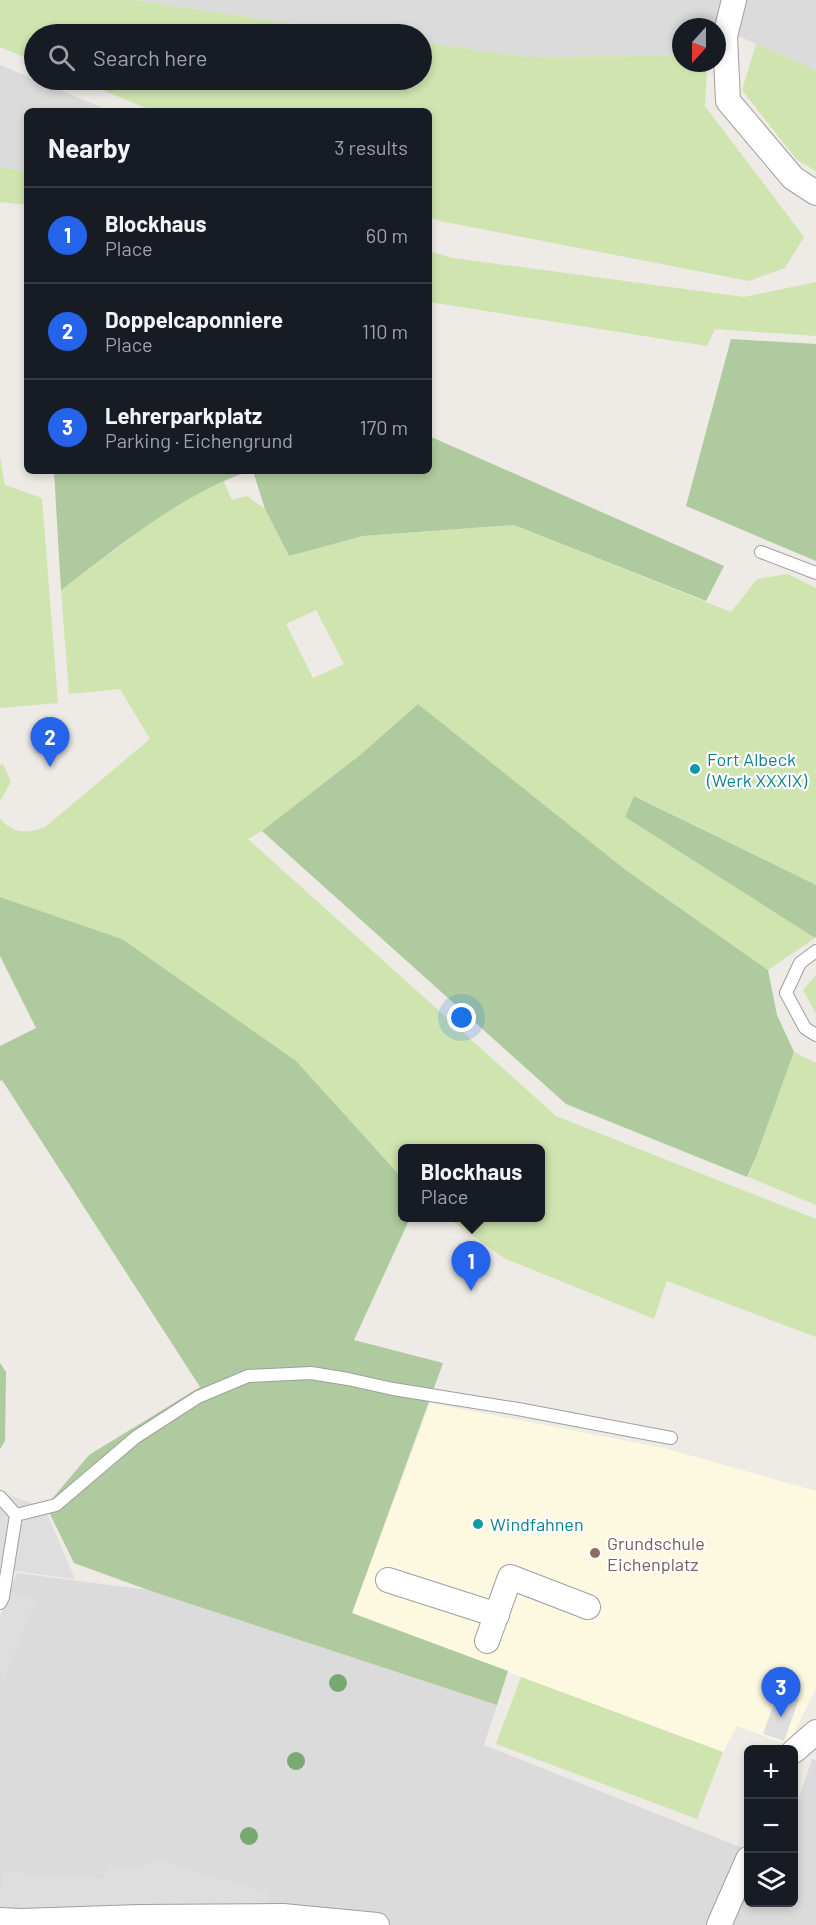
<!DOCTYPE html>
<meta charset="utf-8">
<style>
:root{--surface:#171b24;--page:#242831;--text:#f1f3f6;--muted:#9ea1a6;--line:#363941;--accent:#2563eb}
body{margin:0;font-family:Barlow,sans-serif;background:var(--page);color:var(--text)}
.controls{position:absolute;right:18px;bottom:18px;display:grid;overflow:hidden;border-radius:9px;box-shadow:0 3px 9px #0003}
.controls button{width:54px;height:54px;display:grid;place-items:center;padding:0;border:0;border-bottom:2px solid var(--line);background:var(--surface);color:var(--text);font:30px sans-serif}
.compass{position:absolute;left:672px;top:18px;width:54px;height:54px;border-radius:50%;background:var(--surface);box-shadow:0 3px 9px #0003;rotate:201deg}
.you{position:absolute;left:462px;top:1018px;width:21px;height:21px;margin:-15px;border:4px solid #fff;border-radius:50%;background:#1a73e8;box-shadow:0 0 0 9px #1a73e833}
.badge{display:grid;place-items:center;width:39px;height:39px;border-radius:50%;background:var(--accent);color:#fff;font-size:20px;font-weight:700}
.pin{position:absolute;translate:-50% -50px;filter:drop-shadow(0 2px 3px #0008)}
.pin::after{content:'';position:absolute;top:32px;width:21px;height:18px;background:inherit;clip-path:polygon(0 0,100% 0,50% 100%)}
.popup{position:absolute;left:398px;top:1144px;width:147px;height:78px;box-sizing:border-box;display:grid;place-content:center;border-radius:9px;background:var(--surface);filter:drop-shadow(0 2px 4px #0005);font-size:20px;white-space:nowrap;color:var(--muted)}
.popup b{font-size:22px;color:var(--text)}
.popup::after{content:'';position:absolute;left:50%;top:100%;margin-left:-12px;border:12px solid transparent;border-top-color:var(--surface)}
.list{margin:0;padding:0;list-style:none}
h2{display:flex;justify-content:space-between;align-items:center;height:78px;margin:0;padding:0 24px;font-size:26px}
h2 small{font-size:20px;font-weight:400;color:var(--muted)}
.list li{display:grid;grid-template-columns:39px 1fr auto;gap:18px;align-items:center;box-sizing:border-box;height:96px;padding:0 24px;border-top:2px solid var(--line)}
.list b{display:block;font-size:22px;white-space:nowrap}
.list p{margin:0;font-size:20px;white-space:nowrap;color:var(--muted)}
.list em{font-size:20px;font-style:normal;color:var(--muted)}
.icon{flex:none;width:33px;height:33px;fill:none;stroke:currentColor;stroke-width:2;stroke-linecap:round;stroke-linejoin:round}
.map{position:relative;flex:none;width:816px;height:1925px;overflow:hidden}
.search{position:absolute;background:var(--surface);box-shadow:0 3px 9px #0003;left:24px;top:24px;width:408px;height:66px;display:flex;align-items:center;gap:15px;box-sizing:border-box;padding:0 21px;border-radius:33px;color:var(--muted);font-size:22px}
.panel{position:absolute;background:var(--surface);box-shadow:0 3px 9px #0003;left:24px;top:108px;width:408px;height:366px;border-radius:9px}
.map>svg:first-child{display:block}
.residential{fill:#dcdbdb}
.education{fill:#fcf9e0}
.grass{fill:#cfe4af;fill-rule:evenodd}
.forest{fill:#afca9e}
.parking{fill:#dedede}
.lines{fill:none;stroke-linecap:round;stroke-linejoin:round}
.lane-casing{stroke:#9f9f9f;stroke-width:14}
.street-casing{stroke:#9f9f9f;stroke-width:26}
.lane{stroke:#fff;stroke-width:12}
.street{stroke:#fff;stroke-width:24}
.tree{fill:#78a973}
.culture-dot{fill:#0f9aa8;stroke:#fff;stroke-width:2}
.education-dot{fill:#8d6e63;stroke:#fff;stroke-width:2}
.labels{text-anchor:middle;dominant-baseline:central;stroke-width:4.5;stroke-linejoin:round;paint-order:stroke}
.culture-label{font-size:18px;fill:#0d838f;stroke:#fff;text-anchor:start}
.education-label{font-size:18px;fill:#785e54;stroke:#fff;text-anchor:start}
</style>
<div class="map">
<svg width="816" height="1925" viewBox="0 0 816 1925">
<rect width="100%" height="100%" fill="#eeeae5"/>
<g class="residential">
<polygon points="133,0 816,0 816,70 715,26 681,27 681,56 526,57 422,42 422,34 366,34"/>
<polygon points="0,65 110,111 27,111 27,170 0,168"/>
<polygon points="17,1573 148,1590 497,1705 484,1745 748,1850 748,1902 794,1902 794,1813 812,1759 816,1760 816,1925 0,1925 0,1617"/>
</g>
<polygon class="education" points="430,1403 664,1448 816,1491 816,1688 788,1745 737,1726 723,1752 352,1614"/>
<g class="grass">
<polygon points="0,0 133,0 366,34 34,34 34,61 0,47"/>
<polygon points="422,42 526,57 681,56 681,63 707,63 705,106 804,237 785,268 749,281 440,221 429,217 429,111 153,111 78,80 422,80"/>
<polygon points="756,44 816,70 816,171 797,160 742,90"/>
<polygon points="0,168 27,170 27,205 0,202"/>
<polygon points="429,251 453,258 744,297 816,282 816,336 715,329 707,346 429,302"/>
<polygon points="0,457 5,485 42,498 58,703 0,708"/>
<path d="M 223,480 L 232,500 L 247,496 L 265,509 L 289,556 L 363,536 L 514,525 L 731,612 L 757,579 L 788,574 L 816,588 L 816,885 L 635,796 L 625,817 L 815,938 L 768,970 L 627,871 L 418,704 L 360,755 L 262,831 L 248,839 L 556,1116 L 816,1219 L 816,1337 L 667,1281 L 654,1319 L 504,1258 L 448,1218 L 540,1218 L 540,1148 L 402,1148 L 402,1178 L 295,1061 L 122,939 L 0,897 L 0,818 C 12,834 27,834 45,827 L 150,739 L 120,689 L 69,694 L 61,590 L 169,509 ZM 316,610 L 344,664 L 313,678 L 286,624 Z"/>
<polygon points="3,764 11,782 0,801 0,765"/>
<polygon points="816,975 816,1014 803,990"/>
<polygon points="794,1052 816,1063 816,1205 748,1177 756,1157"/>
<polygon points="521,1677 723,1752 697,1819 496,1744"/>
</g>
<g class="forest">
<polygon points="731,339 816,344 816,561 686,506"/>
<polygon points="429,436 724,566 706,601 514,525 363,536 289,556 265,509 253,471 429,471"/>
<path d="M 54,471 L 249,471 C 178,496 121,545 61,590 Z"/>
<polygon points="418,704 627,871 768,970 777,1015 794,1052 756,1157 747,1177 566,1104 262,831 360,755"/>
<polygon points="634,796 816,885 816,936 815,938 625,817"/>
<polygon points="0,897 122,939 296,1061 402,1178 402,1218 410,1218 354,1340 443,1363 352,1613 508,1671 497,1705 148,1590 74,1563 46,1506 89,1455 200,1387 2,1080 0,1081 0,1046 36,1028 0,956"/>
<polygon points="0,1363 6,1372 5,1441 0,1449"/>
</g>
<g class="parking">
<polygon points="0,1492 44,1507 75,1579 0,1569"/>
<polygon points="11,1591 35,1601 1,1686 0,1620"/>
<polygon points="778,1692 799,1699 784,1741 763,1734"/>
<polygon points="158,1860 268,1893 260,1916 0,1920 2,1872 104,1879 107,1866 142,1866"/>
</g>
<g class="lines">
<g class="lane-casing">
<g id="lane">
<polyline points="761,552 816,573"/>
<polyline points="816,951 800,963 786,993 805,1028 816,1035"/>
<polyline points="0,1497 16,1515 3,1597 0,1603"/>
<polyline points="16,1515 56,1505 136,1437 198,1397 248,1376 311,1373 348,1379 393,1389 518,1409 671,1438"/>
</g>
</g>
<g class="street-casing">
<g id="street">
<polyline points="734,0 725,36 728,101 793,178 816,193"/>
<polyline points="388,1580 497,1615"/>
<polyline points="487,1641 510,1577 588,1607"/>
<polyline points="794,1751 816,1732"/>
<polyline points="0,1920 21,1921 140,1917 283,1916 377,1925"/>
<polyline points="719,1925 748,1859"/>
</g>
</g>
<use href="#lane" class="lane"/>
<use href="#street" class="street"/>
</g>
<g class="tree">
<circle cx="338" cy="1683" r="9"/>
<circle cx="296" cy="1761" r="9"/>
<circle cx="249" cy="1836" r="9"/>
</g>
<g class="culture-dot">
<circle cx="695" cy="769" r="6"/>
<circle cx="478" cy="1524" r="6"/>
</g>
<circle class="education-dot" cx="595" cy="1553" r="6"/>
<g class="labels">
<g class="culture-label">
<text x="707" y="759">Fort Albeck<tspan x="707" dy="21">(Werk XXXIX)</tspan></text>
<text x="490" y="1524">Windfahnen</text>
</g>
<g class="education-label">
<text x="607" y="1543">Grundschule<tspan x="607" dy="21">Eichenplatz</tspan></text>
</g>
</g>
</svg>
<div class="controls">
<button>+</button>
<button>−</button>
<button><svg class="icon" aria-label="layers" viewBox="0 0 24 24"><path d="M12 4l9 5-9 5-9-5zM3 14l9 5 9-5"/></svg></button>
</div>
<svg class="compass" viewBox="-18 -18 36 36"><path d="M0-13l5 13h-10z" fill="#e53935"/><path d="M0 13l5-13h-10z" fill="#9ea1a6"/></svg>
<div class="you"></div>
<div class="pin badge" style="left:471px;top:1291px">1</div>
<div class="popup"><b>Blockhaus</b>Place</div>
<div class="pin badge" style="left:50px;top:767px">2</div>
<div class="pin badge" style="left:781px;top:1717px">3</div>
<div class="search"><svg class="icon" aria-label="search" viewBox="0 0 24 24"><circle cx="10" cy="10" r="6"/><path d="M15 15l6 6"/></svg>Search here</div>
<section class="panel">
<h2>Nearby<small>3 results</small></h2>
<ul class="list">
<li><span class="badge">1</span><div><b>Blockhaus</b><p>Place</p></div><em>60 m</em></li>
<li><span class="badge">2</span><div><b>Doppelcaponniere</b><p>Place</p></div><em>110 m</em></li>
<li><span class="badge">3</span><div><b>Lehrerparkplatz</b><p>Parking · Eichengrund</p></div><em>170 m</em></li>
</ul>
</section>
</div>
